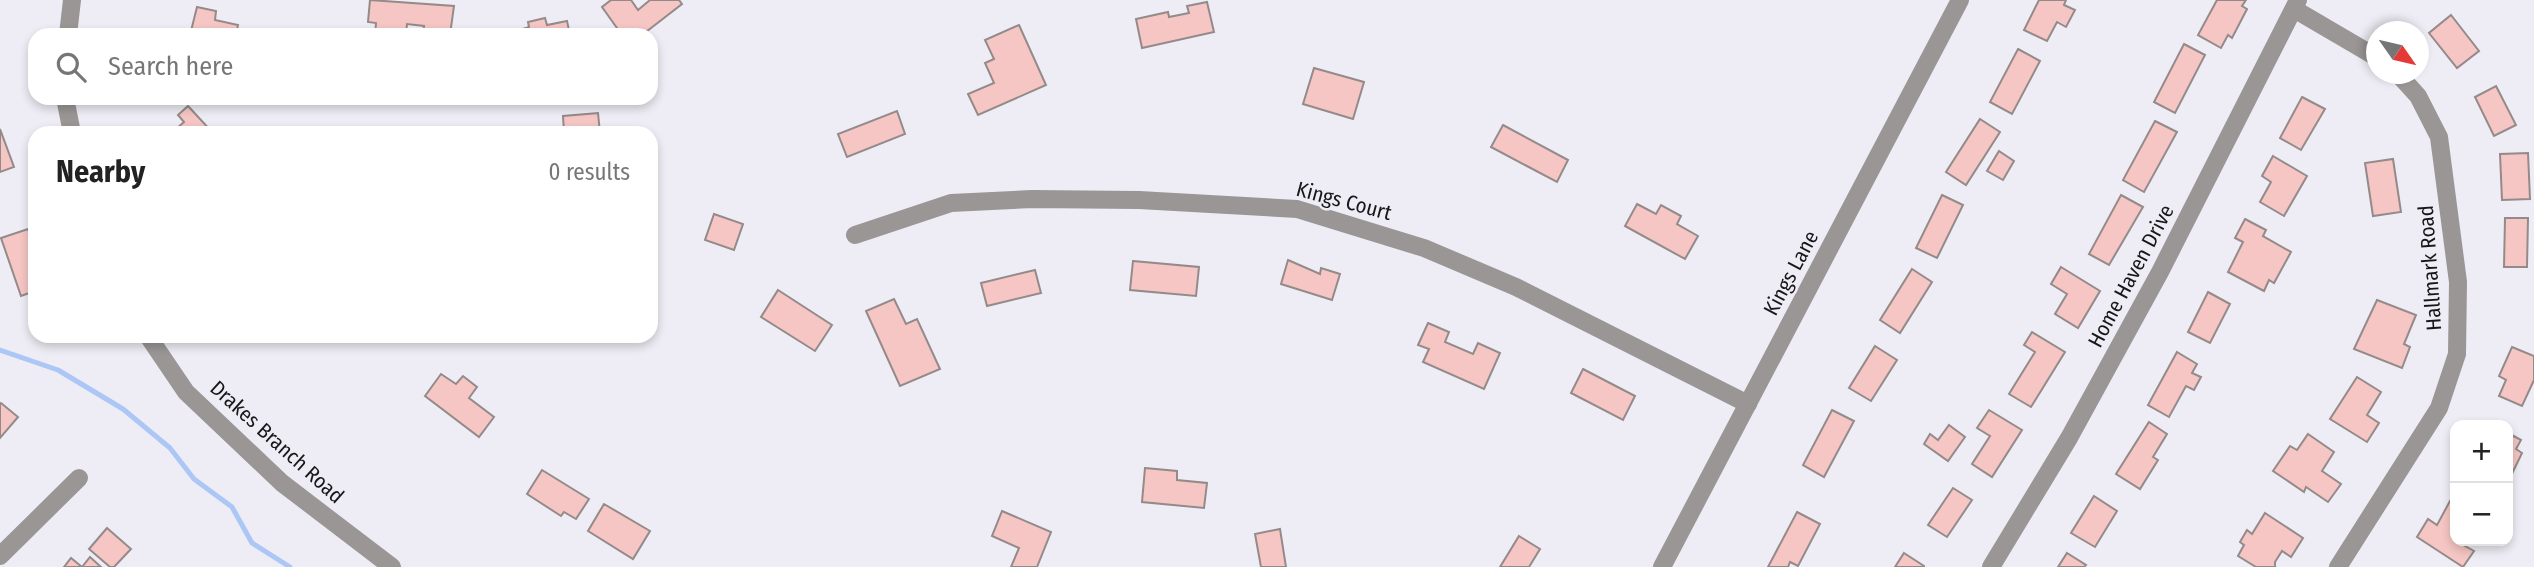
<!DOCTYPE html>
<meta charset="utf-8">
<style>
:root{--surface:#fff;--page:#f2f2f2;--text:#222;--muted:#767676;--line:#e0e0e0}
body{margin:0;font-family:"Fira Sans Condensed",sans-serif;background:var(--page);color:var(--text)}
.controls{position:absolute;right:21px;bottom:21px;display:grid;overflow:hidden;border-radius:14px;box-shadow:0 4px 10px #0003}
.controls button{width:63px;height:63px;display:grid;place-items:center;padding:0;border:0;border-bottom:2px solid var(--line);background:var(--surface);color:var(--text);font:35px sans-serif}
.compass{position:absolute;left:2366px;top:21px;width:63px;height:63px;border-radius:50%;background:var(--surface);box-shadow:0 4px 10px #0003;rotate:124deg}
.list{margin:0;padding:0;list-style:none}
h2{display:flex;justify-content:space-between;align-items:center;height:91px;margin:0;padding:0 28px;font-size:30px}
h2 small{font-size:23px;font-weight:400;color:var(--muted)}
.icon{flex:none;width:38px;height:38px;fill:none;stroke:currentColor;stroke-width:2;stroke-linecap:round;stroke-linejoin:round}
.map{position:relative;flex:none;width:2534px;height:567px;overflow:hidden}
.search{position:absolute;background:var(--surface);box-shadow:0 4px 10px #0003;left:28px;top:28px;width:630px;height:77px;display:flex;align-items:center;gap:18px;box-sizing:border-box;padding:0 24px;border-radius:21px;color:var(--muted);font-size:26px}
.panel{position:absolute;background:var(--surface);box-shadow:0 4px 10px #0003;left:28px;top:126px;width:630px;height:217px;border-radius:21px}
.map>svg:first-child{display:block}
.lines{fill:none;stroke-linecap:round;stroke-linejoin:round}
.stream{stroke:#acc6f5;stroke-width:5}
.building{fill:#f5c6c3;stroke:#948a8a;stroke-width:2}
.minor{stroke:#9a9696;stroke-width:18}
.labels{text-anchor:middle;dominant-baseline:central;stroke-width:5;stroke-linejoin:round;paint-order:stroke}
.street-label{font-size:21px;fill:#171719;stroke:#eeedf5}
</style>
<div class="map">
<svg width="2534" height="567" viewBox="0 0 2534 567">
<rect width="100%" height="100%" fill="#eeedf5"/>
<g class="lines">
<polyline class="stream" points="0,350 58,370 123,409 170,448 194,479 232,507 252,543 290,567"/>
</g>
<g class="building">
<polygon points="370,0 454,6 450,35 423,35 424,26 407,24 406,35 375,35 376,23 368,22"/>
<polygon points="611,0 631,0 638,10 650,0 679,0 682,4 642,35 622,35 602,7"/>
<polygon points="2039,0 2066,0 2064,5 2075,10 2066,27 2057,22 2047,41 2024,30"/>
<polygon points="2217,0 2246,0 2242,6 2247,9 2232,38 2228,35 2221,48 2198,35"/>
<polygon points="1207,2 1214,32 1142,48 1136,19 1168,12 1169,17 1189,13 1187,6"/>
<polygon points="197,7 216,11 215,20 238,25 236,35 190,35"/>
<polygon points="2451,15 2479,51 2457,68 2429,33"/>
<polygon points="545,18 547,25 567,21 570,35 504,35 529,27 528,22"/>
<polygon points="1019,25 1046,85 978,115 968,94 994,83 985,63 994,59 985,40"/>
<polygon points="2184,44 2205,55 2175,113 2154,102"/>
<polygon points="2018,49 2040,61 2012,114 1990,102"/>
<polygon points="1314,68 1364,82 1353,119 1303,104"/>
<polygon points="2496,86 2516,125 2494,136 2475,97"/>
<polygon points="2302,97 2325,109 2301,150 2280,138"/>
<polygon points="188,106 213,133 180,133 176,129 184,122 178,115"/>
<polygon points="897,111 905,134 847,157 838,134"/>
<polygon points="598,113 600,133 564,133 563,116"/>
<polygon points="1980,119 2000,132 1966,185 1946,172"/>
<polygon points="2155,121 2177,132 2144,192 2123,180"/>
<polygon points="1503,125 1568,160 1557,182 1491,147"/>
<polygon points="0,129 14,167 0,172"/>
<polygon points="1999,151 2014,161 2003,180 1987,171"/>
<polygon points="2528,153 2530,199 2502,200 2500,154"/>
<polygon points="2273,156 2307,176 2284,216 2260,202 2271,182 2262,176"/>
<polygon points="2393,159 2401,212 2373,216 2365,163"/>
<polygon points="1942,195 1963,205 1937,258 1916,248"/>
<polygon points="2121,195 2143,207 2109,265 2089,254"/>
<polygon points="1637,204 1656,214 1661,205 1681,216 1677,224 1698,236 1685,259 1625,226"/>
<polygon points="714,214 743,224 734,250 705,240"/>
<polygon points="2505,218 2528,218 2527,267 2504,267"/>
<polygon points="2245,219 2266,230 2263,236 2291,252 2274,283 2269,280 2264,291 2228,272 2243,242 2235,238"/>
<polygon points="28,229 35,249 35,291 21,296 1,238"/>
<polygon points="1288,260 1320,274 1321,268 1340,274 1332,300 1281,284"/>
<polygon points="1133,261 1199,267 1196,296 1130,290"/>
<polygon points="2061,267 2100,291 2078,328 2055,314 2067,294 2051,284"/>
<polygon points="1912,269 1932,282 1900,333 1880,320"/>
<polygon points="1035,270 1041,293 987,306 981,283"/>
<polygon points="778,290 832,325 815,351 761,317"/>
<polygon points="2208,292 2230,304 2210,343 2188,332"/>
<polygon points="894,299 906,324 917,319 940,369 900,386 866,311"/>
<polygon points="2377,300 2416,315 2404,344 2410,347 2402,368 2354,349"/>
<polygon points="1428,323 1449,332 1445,342 1473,354 1478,343 1500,353 1484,389 1423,362 1429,349 1418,345"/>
<polygon points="2032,332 2065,352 2031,407 2009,394 2035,352 2024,345"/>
<polygon points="1875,346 1897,360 1871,401 1849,388"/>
<polygon points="2512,347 2534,356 2534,380 2522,406 2499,396 2506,380 2499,376"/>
<polygon points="2177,352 2197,364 2192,373 2201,377 2194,390 2186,386 2169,417 2148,405"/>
<polygon points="1583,369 1635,396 1623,420 1571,393"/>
<polygon points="441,374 456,384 463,376 477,387 469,398 494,417 479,437 425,396"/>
<polygon points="2357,377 2381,392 2367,415 2379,423 2367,442 2330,419"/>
<polygon points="1,403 18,417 0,438 0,404"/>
<polygon points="1832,410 1854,421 1824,477 1803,465"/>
<polygon points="1989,410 2022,430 1992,477 1972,464 1990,436 1977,428"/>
<polygon points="2149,422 2167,434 2153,457 2158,460 2140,489 2116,474"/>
<polygon points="1949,425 1965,437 1948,461 1924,444 1930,434 1938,440"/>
<polygon points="2508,433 2521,440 2516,449 2522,453 2508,482"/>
<polygon points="2308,434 2334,452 2322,471 2341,484 2328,502 2306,487 2304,492 2273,471 2290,446 2297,450"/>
<polygon points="1145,468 1177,471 1177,480 1207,483 1204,508 1142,502"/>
<polygon points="542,470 589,499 576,519 564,512 561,516 527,494"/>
<polygon points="1953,488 1972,500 1947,537 1928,525"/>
<polygon points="2094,496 2117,511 2095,547 2071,533"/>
<polygon points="2450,501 2455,504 2455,541 2468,541 2465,546 2474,551 2463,567 2417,537 2428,519 2437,525"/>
<polygon points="604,504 650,531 633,559 588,531"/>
<polygon points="1002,511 1051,532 1037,567 1011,567 1019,548 992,536"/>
<polygon points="1797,512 1820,524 1798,566 1790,562 1788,567 1768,567"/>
<polygon points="2265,513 2303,538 2291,557 2282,551 2275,562 2275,567 2256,567 2238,556 2244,545 2240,542 2247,530 2252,534"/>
<polygon points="107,528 131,549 114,567 110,567 89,549"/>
<polygon points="1280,529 1286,567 1261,567 1255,534"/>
<polygon points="1519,536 1540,549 1529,567 1500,567"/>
<polygon points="1904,553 1924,566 1924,567 1895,567"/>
<polygon points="2067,553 2086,565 2084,567 2058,567"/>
<polygon points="90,557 101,567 64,567 71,558 82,567"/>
</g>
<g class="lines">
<g class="minor">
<polyline points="2294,9 2376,57"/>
<polyline points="68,35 72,0"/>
<polyline points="65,98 72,133"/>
<polyline points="855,235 951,203 1032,199 1139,200 1297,209 1424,248 1516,287 1748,404"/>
<polyline points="148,336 186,392 282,483 392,567"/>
<polyline points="0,556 79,478"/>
<polyline points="1662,567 1960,0"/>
<polyline points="1991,567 2069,438 2160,272 2298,0"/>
<polyline points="2338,567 2439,408 2457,354 2458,282 2439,137 2418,96 2398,74"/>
</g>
</g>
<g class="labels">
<g class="street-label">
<text transform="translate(1344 201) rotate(15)">Kings Court</text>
<text transform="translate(2430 268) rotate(-94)">Hallmark Road</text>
<text transform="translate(1791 273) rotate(-62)">Kings Lane</text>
<text transform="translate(2131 276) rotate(-62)">Home Haven Drive</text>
<text transform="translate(277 442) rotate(42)">Drakes Branch Road</text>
</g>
</g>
</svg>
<div class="controls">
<button>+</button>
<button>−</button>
</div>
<svg class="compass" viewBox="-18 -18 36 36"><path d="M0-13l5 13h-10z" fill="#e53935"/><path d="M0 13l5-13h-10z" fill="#767676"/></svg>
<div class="search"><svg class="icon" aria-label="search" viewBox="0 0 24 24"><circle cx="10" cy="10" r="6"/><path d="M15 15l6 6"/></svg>Search here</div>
<section class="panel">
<h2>Nearby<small>0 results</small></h2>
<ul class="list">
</ul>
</section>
</div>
